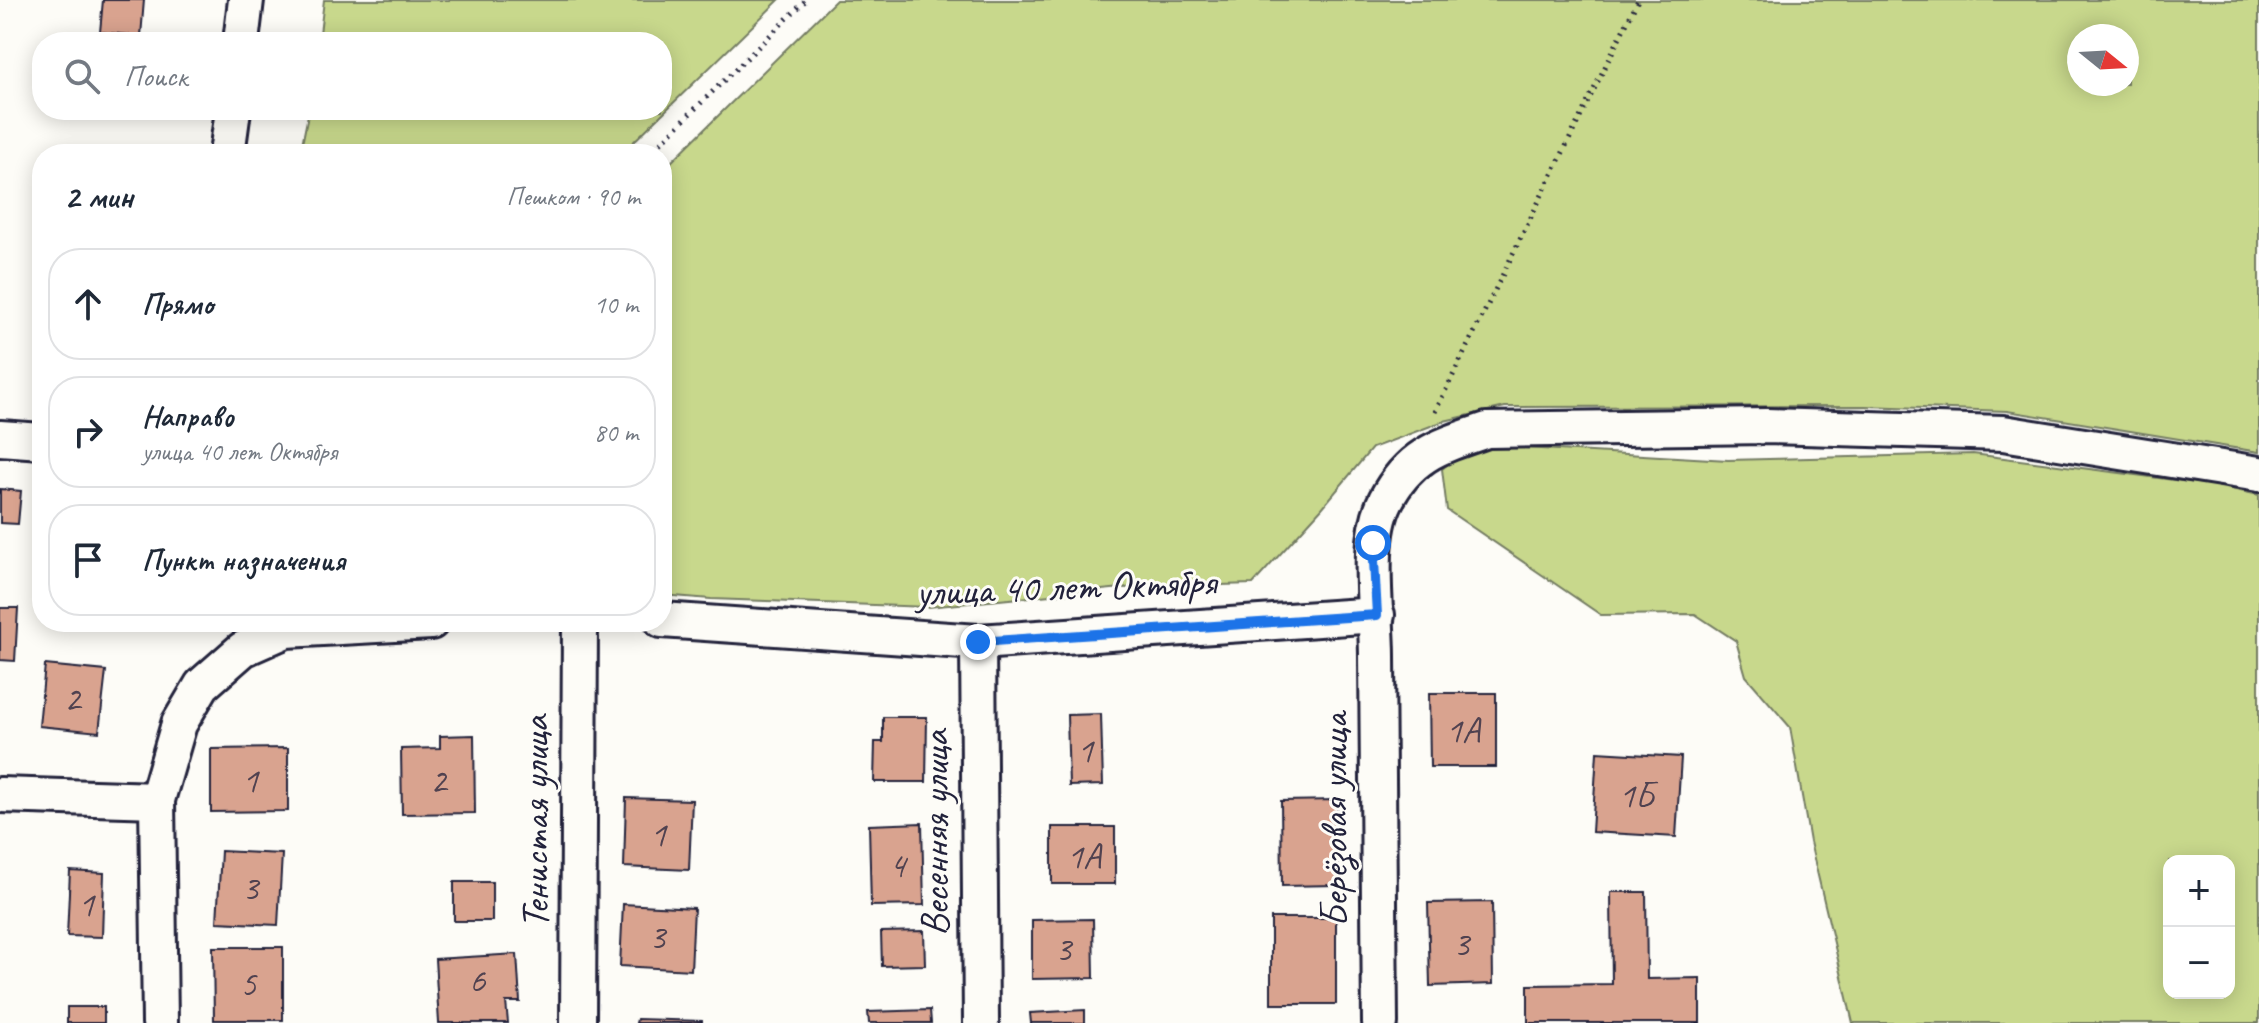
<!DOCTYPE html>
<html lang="ru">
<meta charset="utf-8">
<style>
:root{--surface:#fff;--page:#f2f2f3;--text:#1f2937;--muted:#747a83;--line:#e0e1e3}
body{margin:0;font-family:Caveat,sans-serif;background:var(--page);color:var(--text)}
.controls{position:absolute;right:24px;bottom:24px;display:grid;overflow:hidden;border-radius:16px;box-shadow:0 4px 20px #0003}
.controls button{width:72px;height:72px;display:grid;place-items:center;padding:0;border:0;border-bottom:2px solid var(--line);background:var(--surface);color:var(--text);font:40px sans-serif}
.compass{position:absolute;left:2067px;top:24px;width:72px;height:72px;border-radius:50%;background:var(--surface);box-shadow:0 4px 20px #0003;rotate:108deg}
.stop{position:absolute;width:24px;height:24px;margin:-18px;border:6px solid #1a73e8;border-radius:50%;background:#fff}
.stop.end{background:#1a73e8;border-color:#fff;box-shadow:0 2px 8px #0008}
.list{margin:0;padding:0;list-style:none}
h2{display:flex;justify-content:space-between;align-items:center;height:104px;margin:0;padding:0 32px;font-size:34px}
h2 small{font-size:26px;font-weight:400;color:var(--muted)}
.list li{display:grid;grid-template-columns:52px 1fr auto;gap:24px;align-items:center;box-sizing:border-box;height:112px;margin:0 16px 16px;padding:0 16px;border:2px solid var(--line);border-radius:32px}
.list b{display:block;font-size:30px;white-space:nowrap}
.list p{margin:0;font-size:26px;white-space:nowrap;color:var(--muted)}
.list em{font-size:26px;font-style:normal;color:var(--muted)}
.icon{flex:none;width:44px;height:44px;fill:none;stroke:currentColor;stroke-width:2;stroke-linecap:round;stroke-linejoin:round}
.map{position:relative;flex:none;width:2259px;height:1023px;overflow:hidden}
.search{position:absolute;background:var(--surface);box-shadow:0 4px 20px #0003;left:32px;top:32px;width:640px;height:88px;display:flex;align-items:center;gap:20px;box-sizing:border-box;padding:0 28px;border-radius:32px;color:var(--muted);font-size:30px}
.panel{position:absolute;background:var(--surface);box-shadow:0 4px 20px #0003;left:32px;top:144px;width:640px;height:488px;border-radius:32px}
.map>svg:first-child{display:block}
.green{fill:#c8d88c;stroke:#757d64;stroke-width:2;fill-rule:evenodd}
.building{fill:#d9a38f;stroke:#22223b;stroke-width:2}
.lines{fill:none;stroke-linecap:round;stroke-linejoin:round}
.street-casing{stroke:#22223b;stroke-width:40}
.path{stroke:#22223b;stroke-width:5;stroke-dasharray:2 6;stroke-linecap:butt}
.street{stroke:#fdfcf7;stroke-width:34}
.route{stroke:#1a73e8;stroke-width:10}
.labels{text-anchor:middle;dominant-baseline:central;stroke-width:6;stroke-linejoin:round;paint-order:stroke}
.number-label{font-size:36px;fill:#504250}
.street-label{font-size:40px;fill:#22223b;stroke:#fdfcf7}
</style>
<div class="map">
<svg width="2259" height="1023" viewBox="0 0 2259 1023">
<rect width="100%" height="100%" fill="#fdfcf7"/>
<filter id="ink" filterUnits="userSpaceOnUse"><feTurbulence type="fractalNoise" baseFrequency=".0125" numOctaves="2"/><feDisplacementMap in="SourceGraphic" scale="16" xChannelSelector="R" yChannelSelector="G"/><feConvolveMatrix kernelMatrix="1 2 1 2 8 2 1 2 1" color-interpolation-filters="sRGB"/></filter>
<g filter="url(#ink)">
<g class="green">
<polygon points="324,0 779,0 621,154 300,154 309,110 662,110 662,42 319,42"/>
<path d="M 836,0 L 2259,0 L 2259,452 L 2007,411 L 1865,406 L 1505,407 L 1444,421 L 1372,448 L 1322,508 L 1253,584 L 1122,588 L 928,607 L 711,599 L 662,595 L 662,171 ZM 2127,36 L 2127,84 L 2079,84 L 2079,36 Z"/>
<path d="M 1471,445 L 1728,460 L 1973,454 L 2213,485 L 2259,495 L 2259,1023 L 1853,1023 L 1810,842 L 1790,727 L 1746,676 L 1736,641 L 1695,614 L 1601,615 L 1447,510 L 1442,469 ZM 2169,861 L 2229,861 L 2229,993 L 2169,993 Z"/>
</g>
<g class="building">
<polygon points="103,0 144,0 141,36 100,32"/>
<polygon points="0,489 21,491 18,524 0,523"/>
<polygon points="0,608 18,608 15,661 0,660"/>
<polygon points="45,665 106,671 99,732 39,726"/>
<polygon points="1429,693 1496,693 1496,767 1430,767"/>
<polygon points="1101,714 1103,785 1069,786 1067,715"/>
<polygon points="883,717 927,717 926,782 874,782 875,742 883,742"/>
<polygon points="474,735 475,813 402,814 401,749 440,748 440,736"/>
<polygon points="288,748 288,811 211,812 211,749"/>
<polygon points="1597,752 1681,757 1676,837 1592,832"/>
<polygon points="626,798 692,800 689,870 624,867"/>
<polygon points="1337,800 1338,885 1282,886 1281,801"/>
<polygon points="922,823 924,905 871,906 869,825"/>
<rect x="1052" y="827" width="63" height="57"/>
<polygon points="221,851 282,854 278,925 217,922"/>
<polygon points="70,871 104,873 102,937 67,936"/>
<rect x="454" y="882" width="38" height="39"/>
<polygon points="1611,892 1646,892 1647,979 1700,978 1700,1023 1528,1023 1528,985 1612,984"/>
<polygon points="1492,902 1493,984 1430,986 1428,903"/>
<polygon points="623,904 694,908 691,970 620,966"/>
<rect x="1271" y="918" width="65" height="86"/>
<polygon points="1093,919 1094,978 1032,979 1032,920"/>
<polygon points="924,931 925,965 882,966 881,932"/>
<polygon points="213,947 283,947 283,1020 214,1020"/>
<polygon points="517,954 520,1002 506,1002 508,1023 439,1023 435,959"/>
<rect x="67" y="1007" width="37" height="16"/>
<polygon points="930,1010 931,1023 869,1023 868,1012"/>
<polygon points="1085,1010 1085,1023 1031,1023 1030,1013"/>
<polygon points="637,1019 702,1021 702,1023 636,1023"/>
</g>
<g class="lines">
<g class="street-casing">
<g id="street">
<polyline points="241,42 246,0"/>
<polyline points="227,154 233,110"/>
<polyline points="0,438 42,441"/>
<polyline points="662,620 978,642 1377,615"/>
<polyline points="978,642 981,1023"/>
<polyline points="0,795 157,800 179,724 202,685 243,649 286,630 431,622"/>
<polyline points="157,800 160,1023"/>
<polyline points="578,1023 580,622"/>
<path d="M 1380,1023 C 1379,901 1378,779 1377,657 C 1377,611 1365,541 1386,500 C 1410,454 1440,446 1487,430 L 1767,426 L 2003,433 L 2259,474"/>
</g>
</g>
<g class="path">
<polyline points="649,154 806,0"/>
<polyline points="1435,412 1638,0"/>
</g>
<use href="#street" class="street"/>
</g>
</g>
<g class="lines" filter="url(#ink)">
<polyline class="route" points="978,642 1377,615 1373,543"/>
</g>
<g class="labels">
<g class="number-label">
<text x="72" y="699">2</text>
<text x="1463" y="730">1А</text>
<text x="1085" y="750">1</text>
<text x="250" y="780">1</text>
<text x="438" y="781">2</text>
<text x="1636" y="795">1Б</text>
<text x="658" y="834">1</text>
<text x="1084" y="856">1А</text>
<text x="897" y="865">4</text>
<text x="250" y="888">3</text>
<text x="86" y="904">1</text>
<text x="657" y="937">3</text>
<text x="1461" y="944">3</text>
<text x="1063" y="949">3</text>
<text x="477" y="980">6</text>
<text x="248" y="984">5</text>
</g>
<g class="street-label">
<text transform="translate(1066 587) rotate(-2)">улица 40 лет Октября</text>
<text transform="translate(1334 820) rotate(-90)">Берёзовая улица</text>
<text transform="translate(535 822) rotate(-90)">Тенистая улица</text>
<text transform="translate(935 833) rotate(-90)">Весенняя улица</text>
</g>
</g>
</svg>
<div class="controls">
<button>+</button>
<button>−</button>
</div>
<svg class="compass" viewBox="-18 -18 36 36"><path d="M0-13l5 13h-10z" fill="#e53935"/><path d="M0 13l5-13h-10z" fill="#747a83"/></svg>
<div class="stop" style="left:1373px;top:543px"></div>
<div class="stop end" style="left:978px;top:642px"></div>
<div class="search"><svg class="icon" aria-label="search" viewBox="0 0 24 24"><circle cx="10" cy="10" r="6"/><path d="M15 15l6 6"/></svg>Поиск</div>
<section class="panel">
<h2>2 мин<small>Пешком · 90 m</small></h2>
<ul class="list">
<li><svg class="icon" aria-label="ahead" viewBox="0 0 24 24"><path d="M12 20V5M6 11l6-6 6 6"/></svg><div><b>Прямо</b></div><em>10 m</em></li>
<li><svg class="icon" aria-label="right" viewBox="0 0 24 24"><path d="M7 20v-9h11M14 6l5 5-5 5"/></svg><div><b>Направо</b><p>улица 40 лет Октября</p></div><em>80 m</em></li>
<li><svg class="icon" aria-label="arrive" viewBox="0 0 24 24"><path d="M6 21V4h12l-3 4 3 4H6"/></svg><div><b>Пункт назначения</b></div></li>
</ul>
</section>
</div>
